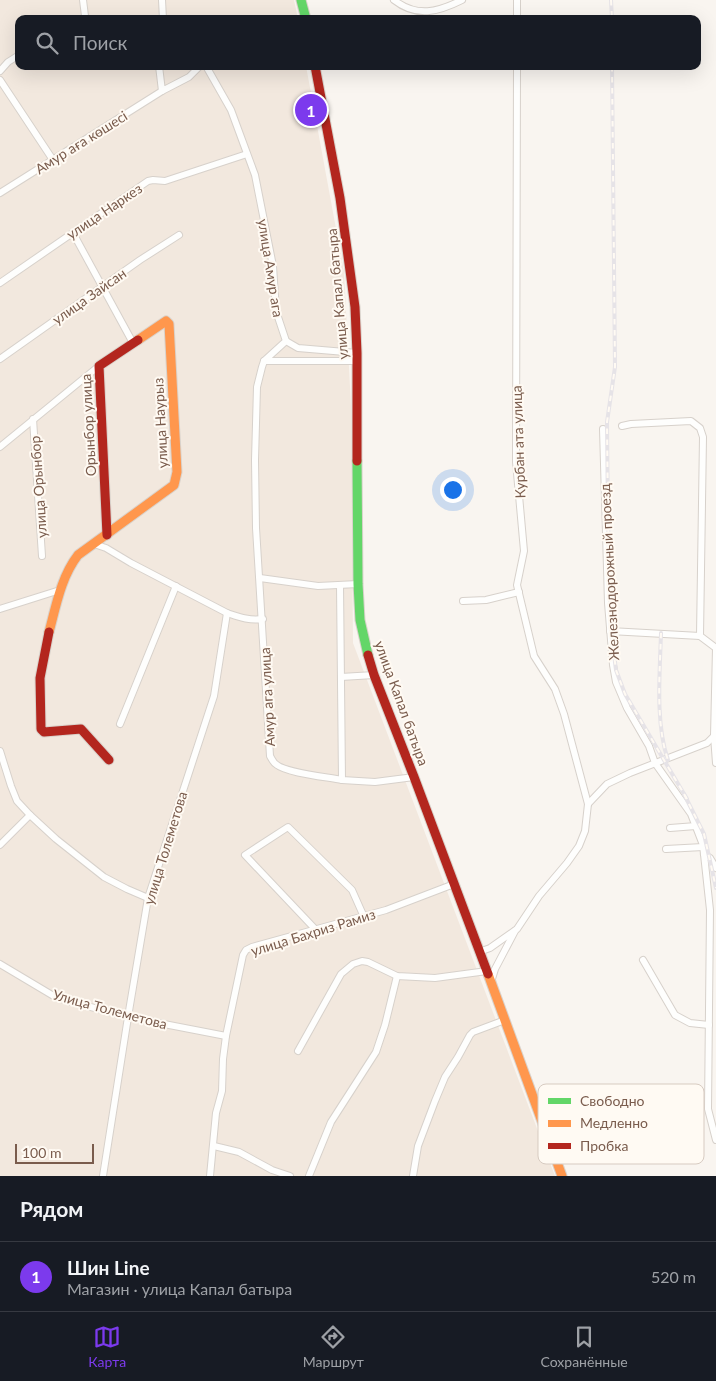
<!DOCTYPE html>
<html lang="ru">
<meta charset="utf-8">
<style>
:root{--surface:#171b24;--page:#242831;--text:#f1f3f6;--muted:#9ea1a6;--line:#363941;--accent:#7c3aed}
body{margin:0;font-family:Lato,sans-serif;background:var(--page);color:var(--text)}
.scale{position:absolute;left:15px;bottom:12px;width:79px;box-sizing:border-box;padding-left:5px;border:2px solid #7a5c4d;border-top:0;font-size:14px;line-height:18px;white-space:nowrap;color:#7a5c4d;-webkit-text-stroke:4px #fffaf3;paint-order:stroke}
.you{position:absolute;left:452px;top:489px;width:18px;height:18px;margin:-12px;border:4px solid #fff;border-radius:50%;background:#1a73e8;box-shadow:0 0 0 8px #1a73e833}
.badge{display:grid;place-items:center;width:32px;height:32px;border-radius:50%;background:var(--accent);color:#fff;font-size:16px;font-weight:700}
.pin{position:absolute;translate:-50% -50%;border:2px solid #fff;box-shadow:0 1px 5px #0006}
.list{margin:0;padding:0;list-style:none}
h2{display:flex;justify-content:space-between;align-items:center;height:65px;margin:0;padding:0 20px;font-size:21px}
h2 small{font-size:16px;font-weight:400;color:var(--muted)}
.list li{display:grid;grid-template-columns:32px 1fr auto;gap:15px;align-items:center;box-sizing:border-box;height:70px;padding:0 20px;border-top:1px solid var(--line)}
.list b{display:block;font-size:19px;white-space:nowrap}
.list p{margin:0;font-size:16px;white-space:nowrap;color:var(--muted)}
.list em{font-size:16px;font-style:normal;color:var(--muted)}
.icon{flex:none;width:28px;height:28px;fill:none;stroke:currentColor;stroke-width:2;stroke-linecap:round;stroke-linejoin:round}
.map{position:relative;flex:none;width:716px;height:1176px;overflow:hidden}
.search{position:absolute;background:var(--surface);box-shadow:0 5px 20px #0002;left:15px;right:15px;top:15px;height:55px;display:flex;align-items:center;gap:12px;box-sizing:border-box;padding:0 18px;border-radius:10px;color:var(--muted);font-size:19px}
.sheet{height:135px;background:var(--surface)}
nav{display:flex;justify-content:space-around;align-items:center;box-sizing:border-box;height:70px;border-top:1px solid var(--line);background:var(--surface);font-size:14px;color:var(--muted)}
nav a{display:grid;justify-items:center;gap:2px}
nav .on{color:var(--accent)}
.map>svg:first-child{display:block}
.residential{fill:#f2e8de}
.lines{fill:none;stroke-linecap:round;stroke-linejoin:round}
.street-casing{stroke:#d7d1cb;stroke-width:8}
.fast-casing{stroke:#d9d2cb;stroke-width:11}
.slow-casing{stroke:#d9d2cb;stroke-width:11}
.jam-casing{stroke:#d9d2cb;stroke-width:11}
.street{stroke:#fefefd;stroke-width:6}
.fast{stroke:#63d668;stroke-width:9}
.slow{stroke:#ff974d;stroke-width:9}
.jam{stroke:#b3261e;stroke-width:9}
.rail-casing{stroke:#e6e3e7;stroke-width:4}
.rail{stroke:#fffaf3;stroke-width:2;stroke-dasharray:5.5;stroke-linecap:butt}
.labels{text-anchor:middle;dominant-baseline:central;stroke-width:4;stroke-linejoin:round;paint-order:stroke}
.street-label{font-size:14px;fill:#7a5c4d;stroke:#fffaf3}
.key{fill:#fffaf3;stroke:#d7cbc1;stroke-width:1}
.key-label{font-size:14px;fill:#7a5c4d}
</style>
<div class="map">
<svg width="716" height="1176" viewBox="0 0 716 1176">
<rect width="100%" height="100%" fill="#f9f5f0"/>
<polygon class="residential" points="0,0 294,0 298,19 19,19 19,66 306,66 344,272 351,406 353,643 555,1176 0,1176"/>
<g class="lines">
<g class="street-casing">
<g id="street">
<polyline points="162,0 163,19"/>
<path d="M 394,0 C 417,18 438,12 462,0"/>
<polyline points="82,19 85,16 83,0"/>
<polyline points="517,19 517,0"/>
<polyline points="159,66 162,91 189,77 200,66"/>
<path d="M 206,66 L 231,110 L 255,175 L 273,266 L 276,311 L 286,341 L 264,361 L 262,367 L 257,387 L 255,460 L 256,528 L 270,756 C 272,759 273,763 277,765 C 287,773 327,777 342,780"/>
<polyline points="517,66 516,462 524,551 517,585 534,656 555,689 564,714 588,804"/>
<polyline points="0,71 8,62 19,55"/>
<polyline points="0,80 53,160"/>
<polyline points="0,193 162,91"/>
<polyline points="73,233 133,343"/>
<polyline points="0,283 148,181 153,180 165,181 247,154"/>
<polyline points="286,341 298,348 357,353"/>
<polyline points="0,359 140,260 179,235"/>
<polyline points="264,361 357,361"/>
<polyline points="33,419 42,556"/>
<polyline points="622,426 631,424 691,421 700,428 703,437 700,636"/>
<polyline points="603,429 608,603 613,665 616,682 627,708 649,746 655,763 691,814 703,845 710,910 708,1109 716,1140"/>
<polyline points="0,447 99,366"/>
<path d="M 94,544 L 106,548 L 131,563 L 227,613 C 239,617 249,621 263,619"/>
<polyline points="260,578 318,586 358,584"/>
<polyline points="340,585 342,780 375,782 414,777"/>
<polyline points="463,601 486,600 519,592"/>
<polyline points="0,609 60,590"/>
<polyline points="341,677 374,675"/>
<polyline points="120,724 176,586"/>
<polyline points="714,736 716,763"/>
<polyline points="0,751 11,786 17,801 30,815 56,839 104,877 127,889 148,898"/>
<polyline points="670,828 696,826"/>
<polyline points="0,845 30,815"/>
<polyline points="666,849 703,847"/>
<polyline points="704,854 710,858 716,868"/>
<polyline points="316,930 245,855 288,827 352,890 364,917"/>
<polyline points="479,952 490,948 517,929 539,896 567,863 579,846 585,831 588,804 607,784 630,773 707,743 714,736 716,648 700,636 610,631"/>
<polyline points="643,960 675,1015 690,1023 709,1025"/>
<polyline points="0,964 57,998 128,1017 226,1036"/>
<polyline points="491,982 495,969 515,931"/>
<polyline points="298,1051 341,974 353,964 362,961 368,962 397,976 435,978 487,971"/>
<polyline points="214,1146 239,1152 272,1170 290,1176"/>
<polyline points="103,1176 128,1017 148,898 214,696 227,613"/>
<polyline points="210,1176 216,1113 222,1091 223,1059 226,1036 243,955 246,950 252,947 386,910 454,884"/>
<polyline points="309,1176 331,1122 376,1052 385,1025 397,976"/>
<polyline points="413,1176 418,1146 435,1101 445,1077 458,1057 470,1035 473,1032 505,1020"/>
</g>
</g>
<g class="fast-casing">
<g id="fast">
<polyline points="301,0 306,19"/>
<polyline points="357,461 358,584 360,620 368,655"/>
</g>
</g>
<g class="slow-casing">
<g id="slow">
<path d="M 49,632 C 56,606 61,577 78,555 L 174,485 L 177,472 L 169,324 L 166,321 L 138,340"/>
<polyline points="488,974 562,1176"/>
</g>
</g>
<g class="jam-casing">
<g id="jam">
<polyline points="315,66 340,198 355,307 357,353 357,461"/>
<polyline points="107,535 99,366 138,340"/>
<polyline points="49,632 40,678 41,729 44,732 81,729 109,760"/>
<polyline points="368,655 374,675 414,777 488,974"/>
</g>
</g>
<use href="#street" class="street"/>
<use href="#fast" class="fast"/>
<use href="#slow" class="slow"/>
<use href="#jam" class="jam"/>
<g class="rail-casing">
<g id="rail">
<polyline points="611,0 612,19"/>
<polyline points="612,66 615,367 607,422 608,518 611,632 616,670 625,694 687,799"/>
<path d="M 661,633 C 660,671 655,723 668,760"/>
<polyline points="684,794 704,834 716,888"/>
</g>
</g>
<use href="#rail" class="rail"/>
</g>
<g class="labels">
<g class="street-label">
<text transform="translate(81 142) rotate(-32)">Амур аға көшесі</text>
<text transform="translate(104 211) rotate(-34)">улица Наркез</text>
<text transform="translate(271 268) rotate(81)">улица Амур ага</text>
<text transform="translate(337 294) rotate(-95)">улица Капал батыра</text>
<text transform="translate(89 296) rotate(-35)">улица Зайсан</text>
<text transform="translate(160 423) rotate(-93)">улица Наурыз</text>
<text transform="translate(88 425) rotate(-93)">Орынбор улица</text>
<text transform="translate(518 442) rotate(-92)">Курбан ата улица</text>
<text transform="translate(38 487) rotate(-94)">улица Орынбор</text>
<text transform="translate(609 572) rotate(-93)">Железнодорожный проезд</text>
<text transform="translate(267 697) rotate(-93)">Амур ага улица</text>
<text transform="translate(402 703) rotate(70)">улица Капал батыра</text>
<text transform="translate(165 848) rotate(-73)">улица Толеметова</text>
<text transform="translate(313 932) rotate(-17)">улица Бахриз Рамиз</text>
<text transform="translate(110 1009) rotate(15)">Улица Толеметова</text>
</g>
</g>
<rect x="538" y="1084" width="166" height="80" rx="8" class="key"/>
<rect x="548" y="1098" width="23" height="6" fill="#63d668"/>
<rect x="548" y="1120" width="23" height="7" fill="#ff974d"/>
<rect x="548" y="1143" width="23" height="6" fill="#b3261e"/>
<g class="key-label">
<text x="580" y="1106">Свободно</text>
<text x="580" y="1128">Медленно</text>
<text x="580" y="1151">Пробка</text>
</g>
</svg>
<div class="scale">100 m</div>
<div class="you"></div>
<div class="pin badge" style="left:311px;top:110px">1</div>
<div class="search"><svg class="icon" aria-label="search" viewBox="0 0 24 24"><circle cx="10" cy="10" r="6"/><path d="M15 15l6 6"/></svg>Поиск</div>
</div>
<section class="sheet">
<h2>Рядом<small></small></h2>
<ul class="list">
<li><span class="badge">1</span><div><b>Шин Line</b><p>Магазин · улица Капал батыра</p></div><em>520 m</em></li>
</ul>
</section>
<nav>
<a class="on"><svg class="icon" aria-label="map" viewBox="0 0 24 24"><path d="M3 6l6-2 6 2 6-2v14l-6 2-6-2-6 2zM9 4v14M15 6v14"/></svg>Карта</a>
<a><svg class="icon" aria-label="directions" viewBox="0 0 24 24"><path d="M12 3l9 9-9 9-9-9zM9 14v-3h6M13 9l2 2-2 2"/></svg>Маршрут</a>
<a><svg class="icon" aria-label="saved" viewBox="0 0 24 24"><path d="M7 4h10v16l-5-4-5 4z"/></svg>Сохранённые</a>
</nav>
